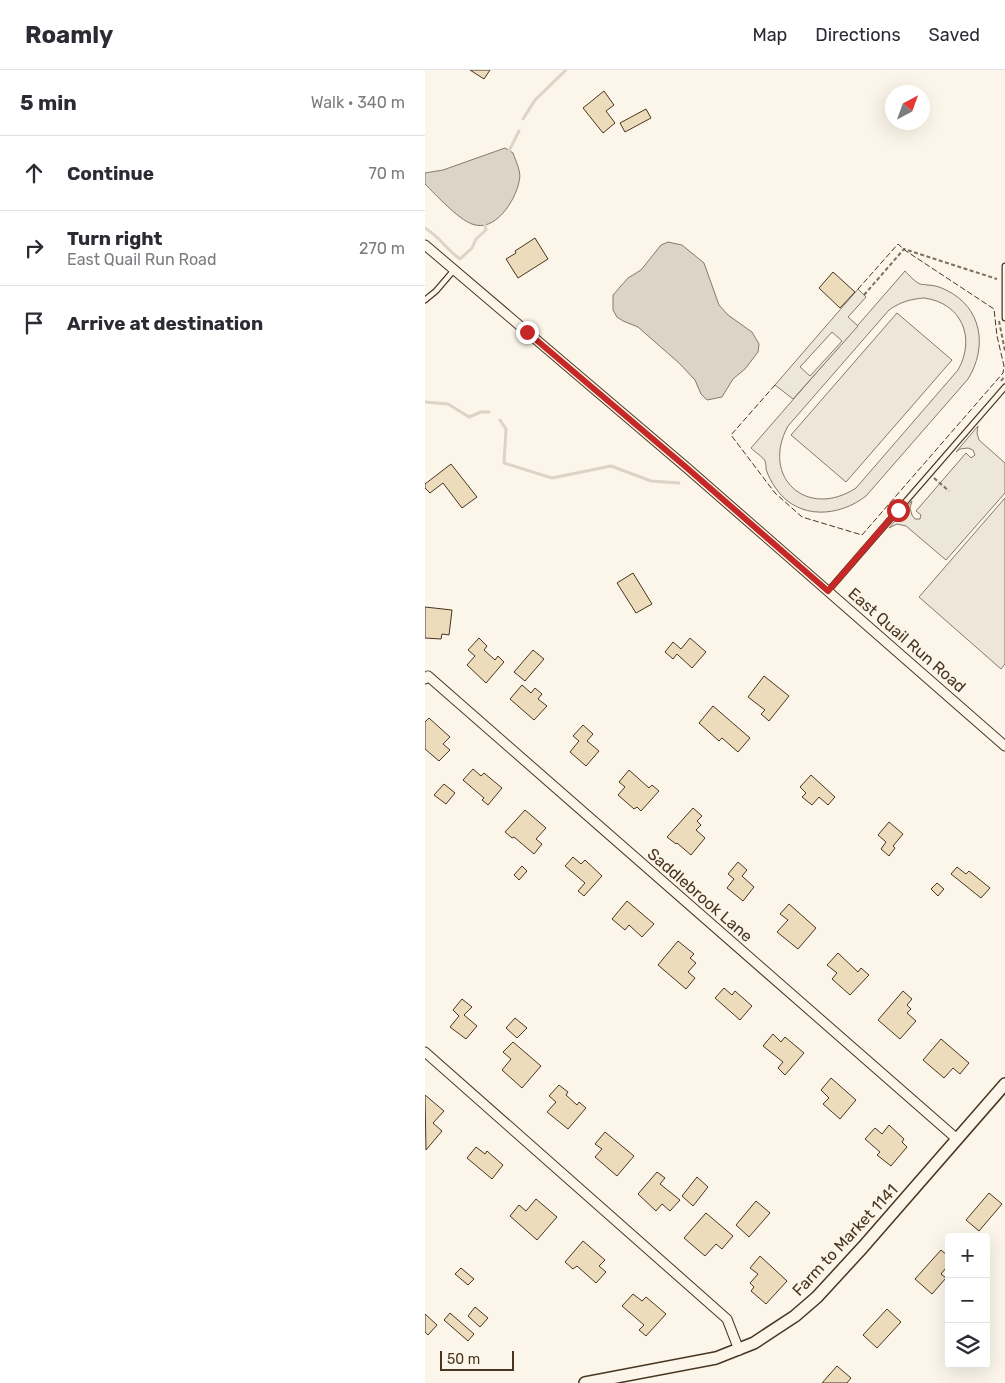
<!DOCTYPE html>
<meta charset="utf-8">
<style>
:root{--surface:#fff;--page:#f2f2f3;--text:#2b2b33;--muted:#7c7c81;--line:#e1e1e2}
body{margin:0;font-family:Rubik,sans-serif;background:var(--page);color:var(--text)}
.controls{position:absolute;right:15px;bottom:15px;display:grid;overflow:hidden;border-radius:5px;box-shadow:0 5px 20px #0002}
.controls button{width:45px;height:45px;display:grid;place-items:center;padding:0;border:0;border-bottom:1px solid var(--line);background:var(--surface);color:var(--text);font:25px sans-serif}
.compass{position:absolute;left:460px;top:15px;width:45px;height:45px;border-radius:50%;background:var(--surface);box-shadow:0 5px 20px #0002;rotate:41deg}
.scale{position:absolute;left:15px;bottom:12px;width:74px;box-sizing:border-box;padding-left:5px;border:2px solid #4a3520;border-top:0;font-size:14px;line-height:18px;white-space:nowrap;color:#4a3520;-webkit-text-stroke:4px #fbf6e9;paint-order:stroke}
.stop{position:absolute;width:15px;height:15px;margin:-11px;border:4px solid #c62828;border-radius:50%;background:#fff}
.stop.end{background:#c62828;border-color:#fff;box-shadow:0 1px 5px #0008}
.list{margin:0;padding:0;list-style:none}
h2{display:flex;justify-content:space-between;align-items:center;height:65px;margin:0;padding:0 20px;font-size:21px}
h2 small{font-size:16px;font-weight:400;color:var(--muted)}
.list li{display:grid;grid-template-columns:32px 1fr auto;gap:15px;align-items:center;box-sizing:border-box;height:75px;padding:0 20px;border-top:1px solid var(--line)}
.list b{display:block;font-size:19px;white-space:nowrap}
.list p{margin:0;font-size:16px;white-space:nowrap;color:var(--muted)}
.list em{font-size:16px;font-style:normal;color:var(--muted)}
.icon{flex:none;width:28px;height:28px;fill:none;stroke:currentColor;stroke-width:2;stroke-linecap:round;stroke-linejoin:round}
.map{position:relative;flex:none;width:580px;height:1313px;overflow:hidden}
header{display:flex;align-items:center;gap:30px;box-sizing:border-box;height:70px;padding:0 25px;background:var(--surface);border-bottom:1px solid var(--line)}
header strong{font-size:24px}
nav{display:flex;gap:28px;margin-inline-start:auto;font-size:18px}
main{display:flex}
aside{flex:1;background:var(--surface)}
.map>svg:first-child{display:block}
.green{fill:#ede6d9;stroke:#887966;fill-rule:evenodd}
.parking{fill:#ede7d9;stroke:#887966;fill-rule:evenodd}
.water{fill:#dcd4c6;stroke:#887966}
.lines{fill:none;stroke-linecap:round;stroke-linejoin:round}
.stream{stroke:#dcd4c6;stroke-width:3}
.building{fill:#ecdcbc;stroke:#4a3520}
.service-casing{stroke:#4a3520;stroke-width:7}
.minor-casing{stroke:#4a3520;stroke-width:11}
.tertiary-casing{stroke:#4a3520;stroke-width:14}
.path{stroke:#7f6f5c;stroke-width:2;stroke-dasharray:4 2.5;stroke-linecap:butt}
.service{stroke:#fbf6e9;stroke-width:4.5}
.minor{stroke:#fbf6e9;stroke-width:9}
.tertiary{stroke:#fbf6e9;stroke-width:11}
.fence{stroke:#4a3520;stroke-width:1;stroke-dasharray:6 2.5;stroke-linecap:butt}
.route{stroke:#c62828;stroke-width:6}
.labels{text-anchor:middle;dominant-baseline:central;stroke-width:4;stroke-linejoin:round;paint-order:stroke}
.street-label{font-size:16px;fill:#4a3520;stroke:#fbf6e9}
</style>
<header>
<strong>Roamly</strong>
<nav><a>Map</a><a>Directions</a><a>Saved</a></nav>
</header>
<main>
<aside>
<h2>5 min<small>Walk · 340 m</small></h2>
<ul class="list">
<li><svg class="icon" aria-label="ahead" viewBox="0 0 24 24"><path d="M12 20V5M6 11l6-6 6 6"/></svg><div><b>Continue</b></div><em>70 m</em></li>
<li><svg class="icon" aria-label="right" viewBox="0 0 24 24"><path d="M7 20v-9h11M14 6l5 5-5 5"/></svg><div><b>Turn right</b><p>East Quail Run Road</p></div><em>270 m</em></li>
<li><svg class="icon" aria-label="arrive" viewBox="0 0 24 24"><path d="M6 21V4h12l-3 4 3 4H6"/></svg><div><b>Arrive at destination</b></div></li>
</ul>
</aside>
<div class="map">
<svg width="580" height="1313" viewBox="0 0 580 1313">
<rect width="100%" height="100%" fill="#fbf6e9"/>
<g class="green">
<path d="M 480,201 C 484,205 490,212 495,214 C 497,215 500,214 502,215 C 509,215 515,217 521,220 C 557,237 563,277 543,309 L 441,426 C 414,447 374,450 352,420 C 347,413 343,406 341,399 C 341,396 341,394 340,391 C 338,387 330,382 326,378 ZM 499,228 C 537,233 551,268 533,300 L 431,418 C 382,450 335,407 363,356 L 464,240 C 475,232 486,229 499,228 Z"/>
<polygon points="472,243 527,290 421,412 366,365"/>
<polygon points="580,428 580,594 576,599 494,527"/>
</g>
<g class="parking">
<path d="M 433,219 L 441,227 L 423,247 L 433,256 L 368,329 L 350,315 ZM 407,262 L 417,271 L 385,306 L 375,297 Z"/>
<polygon points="553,356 552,363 554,370 580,393 580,423 521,490 481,456 472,454 464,458 487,431 485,438 487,445 490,449 495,449 496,445 491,441 541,383 546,388 550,385 548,380 543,378 535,379 531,382"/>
</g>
<g class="water">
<path d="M 80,78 L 88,83 C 91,92 97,102 94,112 C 90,131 70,163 47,154 C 33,149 11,125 0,114 L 0,103 L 18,100 Z"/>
<polygon points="243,172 257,175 279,193 294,235 303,245 327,262 334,274 333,282 320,299 308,309 297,327 282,330 276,324 270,310 254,293 213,257 198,251 192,247 188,240 188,225 203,208 216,200 236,175"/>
</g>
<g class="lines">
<g class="stream">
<polyline points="98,49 110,30 141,0"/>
<polyline points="83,83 94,61"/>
<path d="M 0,158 C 14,166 22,180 35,189 L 47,178 L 51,169 L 61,160 L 59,150"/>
<polyline points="0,332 23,334 44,347 56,342 64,342"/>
<polyline points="75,350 81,359 79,393 127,408 186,396 226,411 254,413"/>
</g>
</g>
<g class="building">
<polygon points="45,0 65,0 59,9"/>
<polygon points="179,21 189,35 181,41 190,53 178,63 158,38"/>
<polygon points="221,39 226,48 200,62 195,53"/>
<polygon points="110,168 123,189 93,208 81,189 91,183 90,181"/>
<polygon points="408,202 430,222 415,238 394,218"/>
<polygon points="26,394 52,427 37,438 18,413 5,423 0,418 0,414"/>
<polygon points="208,503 227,534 211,543 192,513"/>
<polygon points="0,537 27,540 24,565 17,564 16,569 0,568"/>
<polygon points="54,568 62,576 59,580 70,590 73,586 79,592 61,613 42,595 50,586 43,580"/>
<polygon points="265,568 281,582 267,598 252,584 248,589 240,582 248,572 256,579"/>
<polygon points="108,580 119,589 100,611 89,602"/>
<polygon points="339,606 364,626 344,651 336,644 340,640 323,627"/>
<polygon points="97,615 106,623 110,618 117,624 113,629 122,636 109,650 85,629"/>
<polygon points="288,636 325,668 313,682 297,668 294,671 274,653"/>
<polygon points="4,648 25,667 18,674 25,680 14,691 0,679 0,652"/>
<polygon points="158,655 168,664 162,671 174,681 161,696 145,682 154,671 148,666"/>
<polygon points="48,699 56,706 59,703 77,718 63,735 57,730 59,728 38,710"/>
<polygon points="204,700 224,718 227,715 234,721 216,741 212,737 209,739 193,725 200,717 194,712"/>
<polygon points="386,705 410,727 403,735 394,727 387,735 377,727 381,723 375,717"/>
<polygon points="19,714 30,723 21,734 9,725"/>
<polygon points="268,738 277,746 272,751 276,755 271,760 280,768 266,785 252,773 251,774 242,767"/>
<polygon points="100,740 121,758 111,769 117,774 109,784 89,767 87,768 80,762"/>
<polygon points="464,752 478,764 468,776 470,778 464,786 456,779 461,772 453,765"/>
<polygon points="148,787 156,794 160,790 177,806 159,826 153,821 160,813 140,796"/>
<polygon points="313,792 322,800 317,806 329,817 318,831 302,818 309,809 303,804"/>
<polygon points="97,796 102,801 94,810 89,805"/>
<polygon points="532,797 541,804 544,801 565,818 556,828 526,804"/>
<polygon points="512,813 519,819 513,826 506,819"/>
<polygon points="202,831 229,854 217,867 204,855 200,860 187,849"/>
<polygon points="364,834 391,858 373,879 352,862 363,850 355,844"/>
<polygon points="253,871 269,884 265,888 271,893 263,902 270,908 261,919 233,895"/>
<polygon points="413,883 433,902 436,898 444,905 425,925 407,909 412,903 402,895"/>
<polygon points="299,918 307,925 310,921 327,936 315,950 290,928"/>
<polygon points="478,921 487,929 482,935 486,939 482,943 491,951 475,969 453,950"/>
<polygon points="37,929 47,937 39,945 52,956 41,969 25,957 34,946 28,940"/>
<polygon points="90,948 102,958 92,968 81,958"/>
<polygon points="348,964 356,972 360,967 379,983 360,1005 353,998 358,992 338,976"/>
<polygon points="516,969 544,993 535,1004 528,998 519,1008 498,990"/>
<polygon points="88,972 116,996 97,1018 77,1000 86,989 78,982"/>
<polygon points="406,1008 431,1030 415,1049 398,1034 404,1028 396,1020"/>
<polygon points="134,1015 143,1022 141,1025 152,1035 154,1032 161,1038 143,1059 122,1042 131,1032 124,1026"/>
<polygon points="0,1025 19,1041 8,1053 17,1061 1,1080"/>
<polygon points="464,1055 479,1069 477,1072 482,1077 466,1096 452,1085 455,1082 440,1069 450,1058 457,1064"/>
<polygon points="180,1062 209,1086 192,1106 170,1087 177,1079 170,1074"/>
<polygon points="51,1077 60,1084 62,1081 78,1095 67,1109 42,1088"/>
<polygon points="232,1102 240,1108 235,1114 255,1130 245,1141 237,1134 231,1141 213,1124"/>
<polygon points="272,1107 283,1117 268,1136 257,1126"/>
<polygon points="564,1123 577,1134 554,1161 541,1150"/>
<polygon points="111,1129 132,1147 112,1170 85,1146 94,1135 101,1141"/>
<polygon points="331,1131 345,1143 324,1167 311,1155"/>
<polygon points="281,1143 308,1166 297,1179 291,1174 280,1186 259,1168"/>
<polygon points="158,1171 180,1190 174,1196 181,1202 171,1213 152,1196 148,1199 140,1192"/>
<polygon points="516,1180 524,1187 524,1194 516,1204 521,1208 507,1224 490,1209"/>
<polygon points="335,1186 362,1211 341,1234 326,1221 329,1217 325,1213 333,1204 325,1198"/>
<polygon points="36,1198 49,1209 43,1215 30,1204"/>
<polygon points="208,1224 217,1231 221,1227 241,1244 221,1266 214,1260 219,1255 197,1236"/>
<polygon points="50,1237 63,1248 55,1257 43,1246"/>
<polygon points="462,1239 476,1252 452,1278 438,1265"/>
<polygon points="25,1243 49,1264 43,1271 19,1250"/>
<polygon points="0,1244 12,1255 3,1265 0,1262"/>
<polygon points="412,1296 426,1308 422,1313 397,1313"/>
</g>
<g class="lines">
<g class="service-casing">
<g id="service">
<polyline points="580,196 580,248"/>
<polyline points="0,230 11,221 29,200"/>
<polyline points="403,521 580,317"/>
</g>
</g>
<g class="minor-casing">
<g id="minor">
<polyline points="0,175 262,398 580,676"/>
<polyline points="0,609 3,606 532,1069"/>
<polyline points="0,982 302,1249 314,1280"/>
</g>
</g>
<g class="tertiary-casing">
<polyline id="tertiary" points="160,1313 291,1288 329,1273 370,1246 392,1227 438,1177 580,1014"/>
</g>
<g class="path">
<polyline points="439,225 479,179 572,209"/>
<polyline points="574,251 580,281"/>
<polyline points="576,311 580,306"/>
<polyline points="509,408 524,421"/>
</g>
<use href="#service" class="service"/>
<use href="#minor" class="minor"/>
<use href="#tertiary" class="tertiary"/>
<polyline class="fence" points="350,315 306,365 350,423 377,447 437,465 578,303 579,296 572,266 569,239 481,181 473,174 433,219"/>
</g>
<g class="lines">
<polyline class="route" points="102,262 262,398 403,521 473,440"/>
</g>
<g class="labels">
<g class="street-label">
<text transform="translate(482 570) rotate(41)">East Quail Run Road</text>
<text transform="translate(275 825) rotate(41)">Saddlebrook Lane</text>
<text transform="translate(420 1170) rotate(-47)">Farm to Market 1141</text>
</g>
</g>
</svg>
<div class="controls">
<button>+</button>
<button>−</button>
<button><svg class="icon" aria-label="layers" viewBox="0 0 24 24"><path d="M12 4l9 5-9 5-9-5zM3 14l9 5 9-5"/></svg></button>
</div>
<svg class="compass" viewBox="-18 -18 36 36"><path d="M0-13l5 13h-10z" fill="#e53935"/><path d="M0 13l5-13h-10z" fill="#7c7c81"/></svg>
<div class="scale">50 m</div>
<div class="stop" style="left:473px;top:440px"></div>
<div class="stop end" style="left:102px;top:262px"></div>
</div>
</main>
